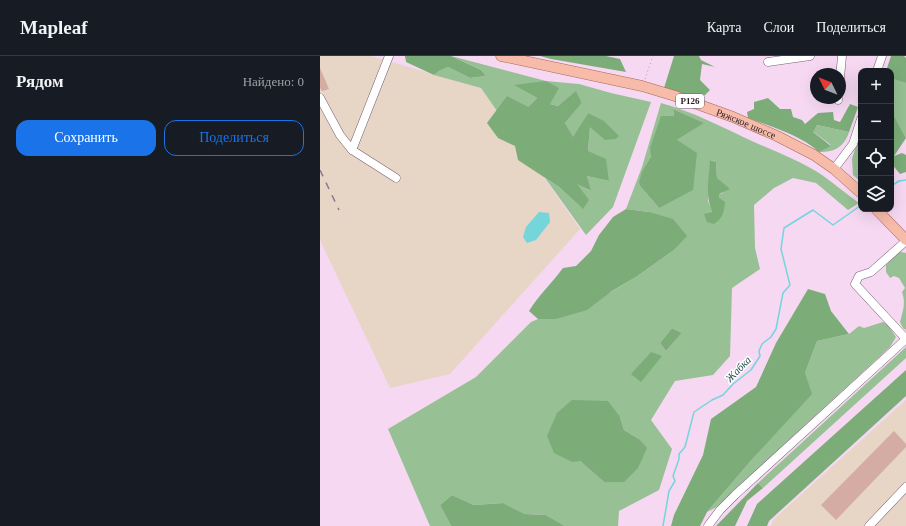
<!DOCTYPE html>
<html lang="ru">
<meta charset="utf-8">
<style>
:root{--surface:#171b24;--page:#242831;--text:#f1f3f6;--muted:#9ea1a6;--line:#363941;--accent:#1a73e8}
body{margin:0;font-family:Georgia,serif;background:var(--page);color:var(--text)}
.controls{position:absolute;right:12px;top:12px;display:grid;overflow:hidden;border-radius:8px;box-shadow:0 4px 16px #0002}
.controls button{width:36px;height:36px;display:grid;place-items:center;padding:0;border:0;border-bottom:1px solid var(--line);background:var(--surface);color:var(--text);font:20px sans-serif}
.compass{position:absolute;left:490px;top:12px;width:36px;height:36px;border-radius:50%;background:var(--surface);box-shadow:0 4px 16px #0002;rotate:313deg}
.list{margin:0;padding:0;list-style:none}
h2{display:flex;justify-content:space-between;align-items:center;height:52px;margin:0;padding:0 16px;font-size:17px}
h2 small{font-size:13px;font-weight:400;color:var(--muted)}
.actions{display:flex;gap:8px;padding:12px 16px}
.actions a{flex:1;padding:9px 0;border:1px solid var(--accent);border-radius:12px;text-align:center;font-size:14px;color:var(--accent)}
.actions .main{background:var(--accent);color:#fff}
.icon{flex:none;width:22px;height:22px;fill:none;stroke:currentColor;stroke-width:2;stroke-linecap:round;stroke-linejoin:round}
.map{position:relative;flex:none;width:586px;height:470px;overflow:hidden}
header{display:flex;align-items:center;gap:24px;box-sizing:border-box;height:56px;padding:0 20px;background:var(--surface);border-bottom:1px solid var(--line)}
header strong{font-size:19px}
nav{display:flex;gap:22px;margin-inline-start:auto;font-size:14px}
main{display:flex}
aside{flex:1;background:var(--surface)}
.map>svg:first-child{display:block}
.industrial{fill:#e7d5c5}
.green{fill:#97c094;fill-rule:evenodd}
.forest{fill:#7cad79}
.water{fill:#74d5db}
.lines{fill:none;stroke-linecap:round;stroke-linejoin:round}
.stream{stroke:#74d5db;stroke-width:1.5}
.building{fill:#d4aca4}
.minor-casing{stroke:#785e76;stroke-width:9}
.major-casing{stroke:#ab6657;stroke-width:11}
.path{stroke:#af97ac;stroke-width:1;stroke-dasharray:1 3;stroke-linecap:butt}
.minor{stroke:#fff;stroke-width:8}
.major{stroke:#f7bbaa;stroke-width:10}
.rail{stroke:#8d788b;stroke-width:1.5;stroke-dasharray:7 7;stroke-linecap:butt}
.labels{text-anchor:middle;dominant-baseline:central;stroke-width:3;stroke-linejoin:round;paint-order:stroke}
.shield{fill:#fff;stroke:#696268;stroke-width:1}
.shield-label{font-size:9px;font-weight:bold;fill:#291e28}
.street-label{font-size:10px;fill:#291e28;stroke:#fff}
.water-label{font-size:11px;font-style:italic;fill:#1f4c4e;stroke:#fff}
</style>
<header>
<strong>Mapleaf</strong>
<nav><a>Карта</a><a>Слои</a><a>Поделиться</a></nav>
</header>
<main>
<aside>
<h2>Рядом<small>Найдено: 0</small></h2>
<ul class="list">
</ul>
<div class="actions"><a class="main">Сохранить</a><a>Поделиться</a></div>
</aside>
<div class="map">
<svg width="586" height="470" viewBox="0 0 586 470">
<rect width="100%" height="100%" fill="#f6d8f3"/>
<g class="industrial">
<polygon points="0,0 51,0 161,32 260,173 130,318 70,332 0,184"/>
<polygon points="586,344 586,470 451,470 453,464"/>
</g>
<g class="green">
<polygon points="131,0 226,25 259,28 291,37 331,46 293,151 266,179 225,122 239,131 262,152 256,127 270,135 267,120 289,125 268,95 270,71 268,57 253,82 245,67 262,47 256,36 238,50 230,48 194,29 217,42 208,51 177,55 161,32 114,19 119,15 128,11 150,22 166,20 161,14"/>
<polygon points="574,22 586,27 586,82 571,54 571,40"/>
<path d="M 341,47 C 374,56 404,72 434,86 C 457,96 481,105 502,119 C 515,128 526,138 539,147 L 528,154 L 496,127 L 473,122 L 454,132 L 434,149 L 435,192 L 440,213 L 412,232 L 410,300 L 393,319 L 355,325 L 331,364 L 352,393 L 339,434 L 299,455 L 298,470 L 245,470 L 226,459 L 205,458 L 183,447 L 154,449 L 132,439 L 120,449 L 131,470 L 110,470 L 68,373 L 156,321 L 211,266 L 218,263 L 236,263 L 289,237 L 316,221 L 354,194 L 366,180 L 329,156 L 306,153 L 322,111 ZM 353,53 L 383,67 L 357,84 L 339,152 L 320,130 C 317,119 347,72 354,60 ZM 391,104 L 396,106 L 397,122 L 403,137 L 399,138 L 399,142 L 392,156 L 388,145 ZM 352,272 L 362,277 L 346,295 L 340,287 ZM 300,361 L 304,374 L 319,383 L 284,426 L 260,405 Z"/>
<path d="M 497,69 L 529,76 C 524,91 515,96 499,96 L 511,89 L 492,75 Z"/>
<polygon points="541,74 541,126 533,119 532,103"/>
<path d="M 581,196 L 586,197 L 586,274 L 583,272 L 580,266 C 583,255 586,247 582,236 L 585,232 L 579,222 L 574,220 L 570,222 L 566,216 L 566,209 L 576,198 Z"/>
<polygon points="563,266 567,268 576,281 570,291 395,452 387,456 435,400 485,317 497,285 529,278 539,270 544,272"/>
<polygon points="586,291 586,302 443,432 438,427"/>
</g>
<g class="forest">
<polygon points="85,0 131,0 161,14 166,20 150,22 128,11 119,15 114,19 86,6"/>
<polygon points="220,0 286,0 300,3 306,16 231,3"/>
<polygon points="354,0 379,0 381,4 395,11 382,8 380,24 390,34 381,43 375,43 344,32"/>
<polygon points="571,0 584,0 586,2 586,27 574,23 571,40 571,15 566,15"/>
<polygon points="226,25 239,32 230,48 238,50 256,35 262,47 245,67 253,81 268,57 284,65 299,80 295,83 285,84 270,71 268,95 286,103 289,125 267,120 271,135 257,128 269,144 263,153 239,131 198,104 195,90 178,82 167,67 187,40 208,51 217,42 194,29"/>
<path d="M 448,42 L 460,53 L 471,53 L 473,61 L 482,64 L 485,68 L 498,57 L 513,56 L 514,64 L 520,66 L 530,48 L 538,51 L 529,76 L 497,69 L 493,76 L 511,90 L 499,96 C 480,79 452,71 428,62 L 427,56 L 434,53 L 434,46 Z"/>
<polygon points="353,53 384,67 357,84 377,97 373,134 339,152 320,130 319,126 322,116 331,100 330,92 341,60 354,60"/>
<polygon points="571,54 586,82 574,100 582,97 586,99 586,116 580,118 571,107"/>
<path d="M 390,104 L 396,106 L 397,122 L 410,133 L 399,138 L 399,142 L 405,146 C 404,156 403,162 394,168 L 387,166 L 384,158 L 392,156 C 385,137 389,124 390,104 Z"/>
<path d="M 306,153 L 329,156 L 353,163 L 367,180 L 354,194 L 316,221 L 292,235 L 267,254 L 236,263 L 218,263 L 209,255 C 218,240 232,227 243,212 L 256,210 L 271,195 L 279,179 L 293,161 Z"/>
<polygon points="488,233 505,238 511,255 529,278 497,285 485,317 492,338 435,400 387,456 380,470 351,470 354,459 383,399 391,363 436,331 456,287"/>
<polygon points="352,272 362,277 346,295 340,287"/>
<polygon points="331,296 342,300 321,326 311,318"/>
<polygon points="586,314 586,340 449,465 447,470 427,470 437,448"/>
<polygon points="252,344 288,345 300,361 304,374 319,383 327,392 318,412 304,426 284,426 260,405 252,406 234,397 227,380 237,357"/>
<polygon points="438,427 443,432 427,445 415,470 396,470"/>
<polygon points="132,439 154,449 183,447 205,458 226,459 245,470 131,470 120,449"/>
</g>
<polygon class="water" points="219,156 229,157 230,166 216,184 207,187 203,181 206,171"/>
<g class="lines">
<g class="stream">
<polyline points="571,130 579,125 586,124"/>
<polyline points="343,470 349,435 355,425 353,420 359,403 359,398 365,391 374,356 392,344 403,339 413,328 431,314 440,300 439,295 442,288 451,281 456,273 463,237 470,229 461,193 464,172 493,154 513,169 540,150"/>
</g>
</g>
<g class="building">
<polygon points="0,12 9,33 2,35 0,32"/>
<polygon points="574,375 586,388 586,391 516,464 501,449"/>
</g>
<g class="lines">
<g class="minor-casing">
<g id="minor">
<polyline points="69,0 32,94 76,122"/>
<polyline points="448,6 490,0"/>
<polyline points="557,15 562,0"/>
<polyline points="520,22 522,0"/>
<polyline points="0,42 20,79 32,94"/>
<polyline points="518,44 518,42"/>
<polyline points="514,113 533,88 541,63"/>
<polyline points="586,185 551,216 539,220 535,228 586,283"/>
<polyline points="388,470 400,454 415,439 586,283"/>
<polyline points="549,470 586,431"/>
</g>
</g>
<g class="major-casing">
<g id="major">
<path id="s1" d="M 181,0 L 322,30 L 355,40 L 413,61 L 457,80 L 494,99 L 514,113 L 541,137"/>
<polyline points="556,153 586,184"/>
</g>
</g>
<polyline class="path" points="325,23 333,0"/>
<use href="#minor" class="minor"/>
<use href="#major" class="major"/>
<polyline class="rail" points="0,114 19,154"/>
</g>
<g class="labels">
<rect class="shield" x="356" y="38" width="28" height="14" rx="3"/>
<g class="shield-label">
<text x="370" y="45">Р126</text>
</g>
<g class="street-label">
<text stroke="none"><textPath href="#s1" startOffset="255">Ряжское шоссе</textPath></text>
</g>
<g class="water-label">
<text transform="translate(418 313) rotate(-46)">Жабка</text>
</g>
</g>
</svg>
<div class="controls">
<button>+</button>
<button>−</button>
<button><svg class="icon" aria-label="locate" viewBox="0 0 24 24"><circle cx="12" cy="12" r="6"/><path d="M12 2v4M12 18v4M2 12h4M18 12h4"/></svg></button>
<button><svg class="icon" aria-label="layers" viewBox="0 0 24 24"><path d="M12 4l9 5-9 5-9-5zM3 14l9 5 9-5"/></svg></button>
</div>
<svg class="compass" viewBox="-18 -18 36 36"><path d="M0-13l5 13h-10z" fill="#e53935"/><path d="M0 13l5-13h-10z" fill="#9ea1a6"/></svg>
</div>
</main>
